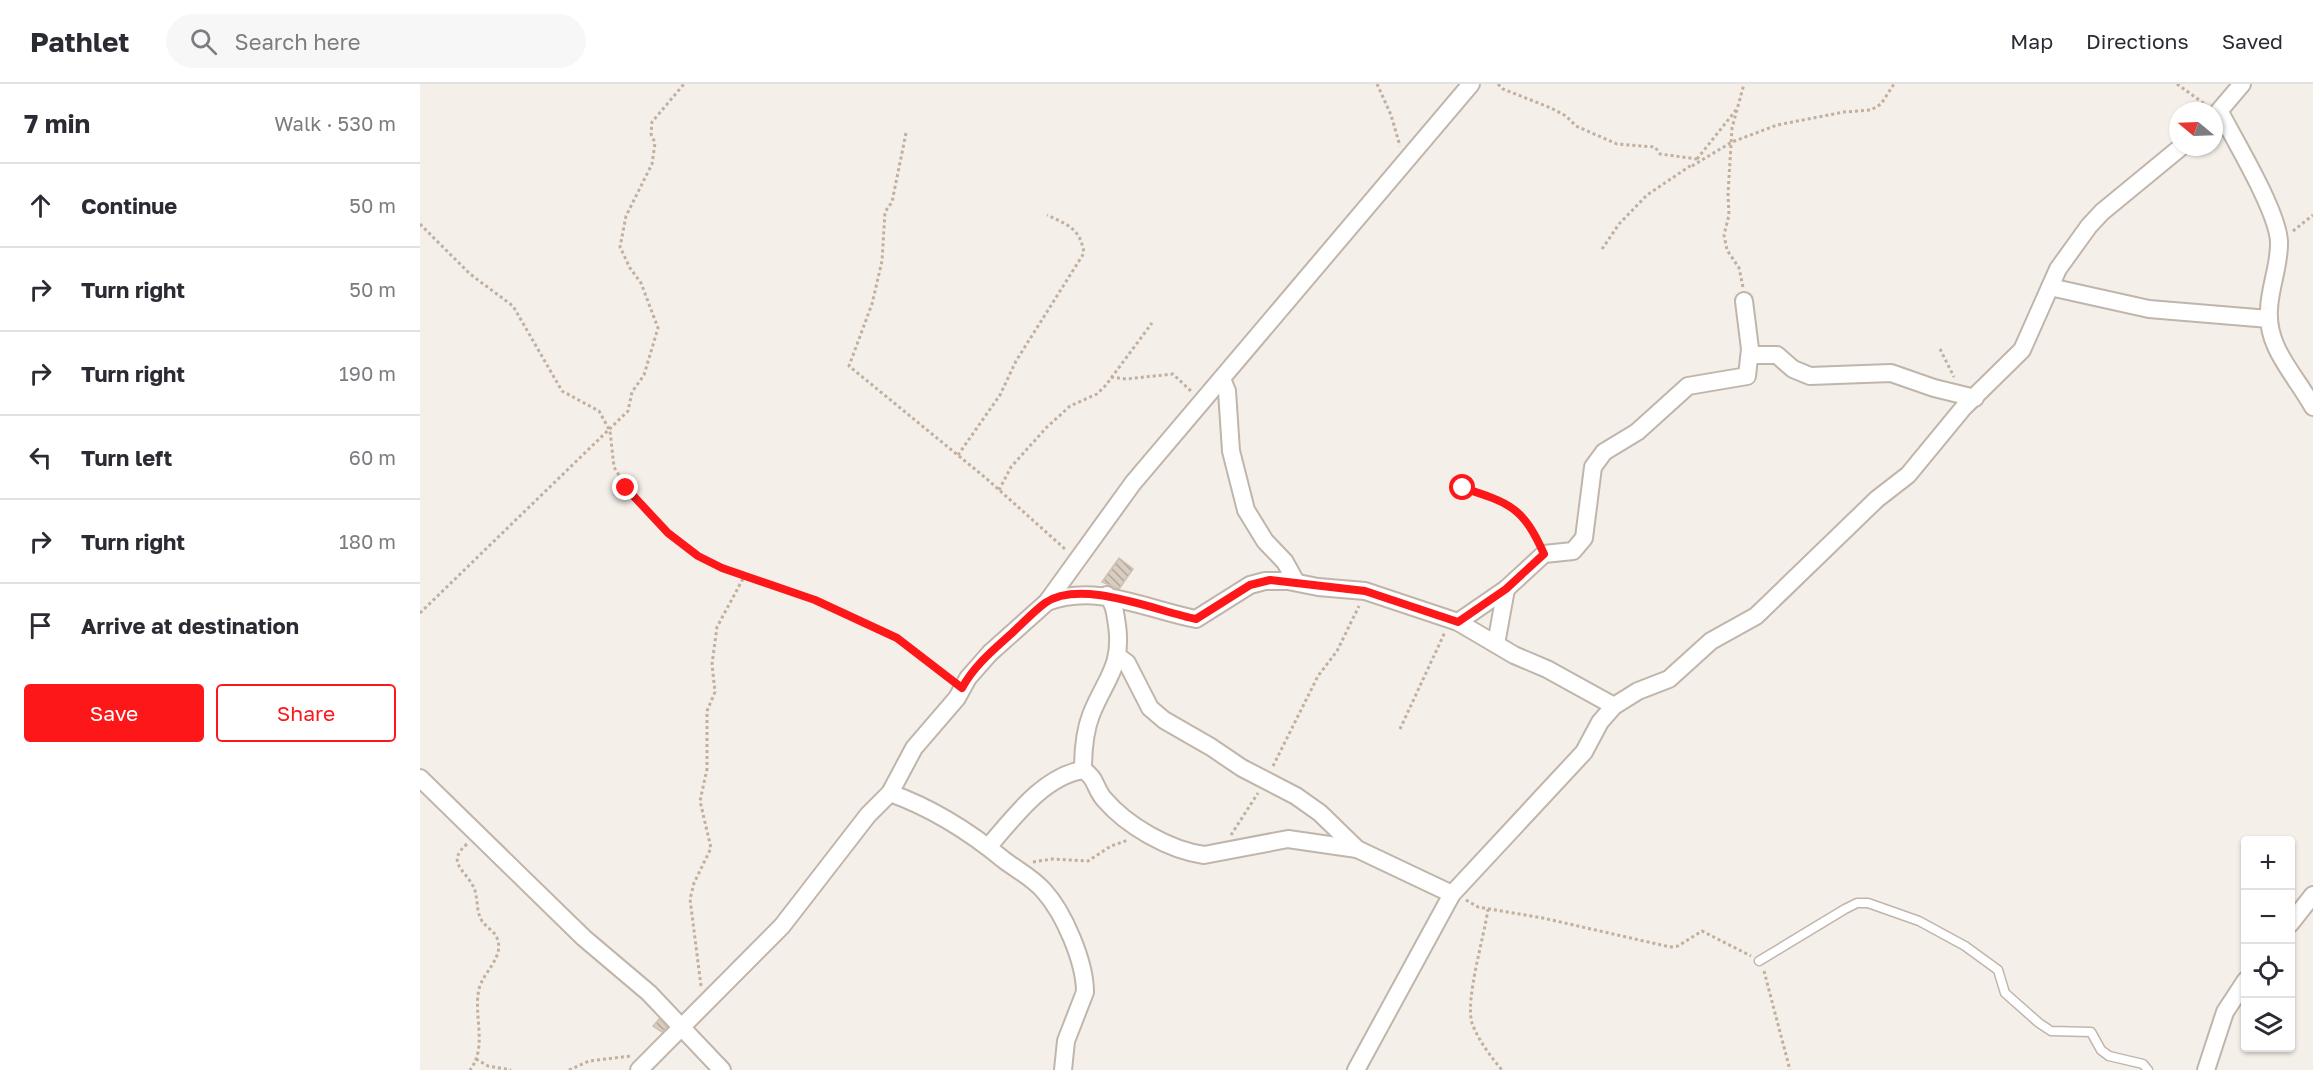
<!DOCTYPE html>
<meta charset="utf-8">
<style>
:root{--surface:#fff;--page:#f7f7f7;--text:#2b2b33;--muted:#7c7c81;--line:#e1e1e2;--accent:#fd1719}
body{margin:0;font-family:"Golos Text",sans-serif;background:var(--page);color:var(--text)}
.controls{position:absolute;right:18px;bottom:18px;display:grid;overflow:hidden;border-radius:6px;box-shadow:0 2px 4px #0004}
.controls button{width:54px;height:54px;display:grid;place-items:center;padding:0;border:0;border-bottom:2px solid var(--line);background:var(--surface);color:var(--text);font:30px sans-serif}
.compass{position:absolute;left:1749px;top:18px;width:54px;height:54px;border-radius:50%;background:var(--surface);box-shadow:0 2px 4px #0004;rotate:289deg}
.stop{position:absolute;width:18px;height:18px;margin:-14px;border:4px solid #fd1719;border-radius:50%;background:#fff}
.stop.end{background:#fd1719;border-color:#fff;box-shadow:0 2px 6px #0008}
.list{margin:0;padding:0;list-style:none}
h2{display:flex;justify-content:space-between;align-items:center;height:78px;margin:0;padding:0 24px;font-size:26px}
h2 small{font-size:20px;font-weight:400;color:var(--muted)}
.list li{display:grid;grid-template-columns:39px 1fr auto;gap:18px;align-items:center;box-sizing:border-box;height:84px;padding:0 24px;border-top:2px solid var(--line)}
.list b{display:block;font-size:22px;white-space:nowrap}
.list em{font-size:20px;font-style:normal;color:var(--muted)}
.actions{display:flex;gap:12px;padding:18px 24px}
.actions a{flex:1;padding:14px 0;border:2px solid var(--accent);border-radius:6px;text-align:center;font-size:21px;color:var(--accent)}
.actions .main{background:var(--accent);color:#fff}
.icon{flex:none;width:33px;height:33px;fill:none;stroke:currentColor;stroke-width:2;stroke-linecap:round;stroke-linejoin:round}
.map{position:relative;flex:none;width:1893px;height:986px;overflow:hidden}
header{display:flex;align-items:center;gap:36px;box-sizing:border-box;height:84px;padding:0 30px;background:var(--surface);border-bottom:2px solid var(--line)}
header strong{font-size:28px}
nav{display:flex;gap:33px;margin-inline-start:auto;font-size:21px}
.search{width:420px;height:54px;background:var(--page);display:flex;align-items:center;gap:15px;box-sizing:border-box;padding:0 21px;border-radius:33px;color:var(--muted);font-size:22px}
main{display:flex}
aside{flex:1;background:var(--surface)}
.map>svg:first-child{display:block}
.building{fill:url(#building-back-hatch);stroke:#d1c0b1;stroke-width:1.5}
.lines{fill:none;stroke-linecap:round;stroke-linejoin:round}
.lane-casing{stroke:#c0b5ab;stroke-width:11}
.street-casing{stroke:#c0b5ab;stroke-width:20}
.path{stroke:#c2af9c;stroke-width:3;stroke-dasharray:3 3;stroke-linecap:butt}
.lane{stroke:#fff;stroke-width:8}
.street{stroke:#fff;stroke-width:16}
.route{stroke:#fd1719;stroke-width:8}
</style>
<header>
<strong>Pathlet</strong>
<div class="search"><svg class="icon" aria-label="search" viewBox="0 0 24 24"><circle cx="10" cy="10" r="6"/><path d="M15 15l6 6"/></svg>Search here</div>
<nav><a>Map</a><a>Directions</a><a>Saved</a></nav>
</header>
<main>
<aside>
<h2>7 min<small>Walk · 530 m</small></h2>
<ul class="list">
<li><svg class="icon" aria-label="ahead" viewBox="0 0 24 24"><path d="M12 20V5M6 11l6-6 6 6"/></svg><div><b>Continue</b></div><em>50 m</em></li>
<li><svg class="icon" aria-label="right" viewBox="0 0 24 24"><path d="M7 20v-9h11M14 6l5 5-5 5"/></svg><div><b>Turn right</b></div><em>50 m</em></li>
<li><svg class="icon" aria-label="right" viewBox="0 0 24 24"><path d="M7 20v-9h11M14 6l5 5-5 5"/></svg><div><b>Turn right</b></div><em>190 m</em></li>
<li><svg class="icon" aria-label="left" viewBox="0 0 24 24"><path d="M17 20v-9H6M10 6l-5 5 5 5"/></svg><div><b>Turn left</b></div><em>60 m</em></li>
<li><svg class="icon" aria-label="right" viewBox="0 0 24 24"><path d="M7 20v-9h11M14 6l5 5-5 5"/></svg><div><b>Turn right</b></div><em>180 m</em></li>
<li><svg class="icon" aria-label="arrive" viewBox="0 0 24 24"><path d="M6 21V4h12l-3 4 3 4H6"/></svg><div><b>Arrive at destination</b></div></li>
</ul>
<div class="actions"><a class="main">Save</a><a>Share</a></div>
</aside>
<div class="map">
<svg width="1893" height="986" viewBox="0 0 1893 986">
<defs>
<pattern id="building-back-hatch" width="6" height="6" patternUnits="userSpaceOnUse" patternTransform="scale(1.5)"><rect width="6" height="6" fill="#d9ccc1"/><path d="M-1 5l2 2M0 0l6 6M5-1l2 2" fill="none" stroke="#b2a79e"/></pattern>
</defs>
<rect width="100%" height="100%" fill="#f5efe9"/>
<g class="building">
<polygon points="699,474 713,485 699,505 682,498"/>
<polygon points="239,935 247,943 242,948 233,942"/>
</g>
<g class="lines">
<g class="lane-casing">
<polyline id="lane" points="1339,877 1425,825 1437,819 1448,819 1499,837 1545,862 1578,886 1585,909 1619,939 1631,947 1671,948 1681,966 1689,972 1723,980 1728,986"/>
</g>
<g class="street-casing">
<g id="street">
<path d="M 1800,28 C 1815,57 1857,126 1859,157 C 1860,180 1850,202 1849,225 C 1846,264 1875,290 1893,323"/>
<polyline points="1794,33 1822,0"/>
<polyline points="1630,203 1729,225 1849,235"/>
<polyline points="1330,271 1357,271 1373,285 1390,292 1471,289 1514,304 1555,314"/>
<polyline points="802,295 807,307 811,367 826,426 845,457 865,478 876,498"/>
<path d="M 627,518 C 677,499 725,525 776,535 L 830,501 L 845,497 L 868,497 L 898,503 L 945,507 L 1038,538 L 1094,571 L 1127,585 L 1194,622"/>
<polyline points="1038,538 1086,505 1124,470 1153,467 1164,454 1173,383 1184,368 1217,348 1268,302 1327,292 1330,265 1324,217"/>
<polyline points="1076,560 1086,505"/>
<polyline points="699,573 707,579 730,624 744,636 791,663 822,684 876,712 900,729 937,765"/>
<path d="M 663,686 C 663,667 664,649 671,631 C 685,595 703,583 697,541 C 695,529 695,521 687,511"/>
<polyline points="0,694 164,854 229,909 302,986"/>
<path d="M 470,709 C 512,724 550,748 584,776 C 597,786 613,794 624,807 C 644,829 665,878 665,908 L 646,957 L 643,986"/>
<path d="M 569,762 C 594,733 624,692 663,686 C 676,693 675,705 684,715 C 707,742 749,766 784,771 L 868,755 L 937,765 L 1032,810"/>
<polyline points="1870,840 1893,811"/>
<polyline points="219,986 362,842 448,731 470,709 494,664 537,614 548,594 570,569 627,518 713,399 1051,0"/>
<polyline points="936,986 1032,810 1164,668 1180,638 1194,622 1218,607 1249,595 1291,557 1336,532 1457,415 1488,391 1544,323 1602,266 1638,185 1669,142 1682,128 1761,63"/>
<polyline points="1786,986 1805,928 1826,896"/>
</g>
</g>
<g class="path">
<polyline points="957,0 971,31 980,62"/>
<polyline points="1078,0 1083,5 1131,24 1146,32 1156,42 1197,60 1235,63 1240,70 1277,75"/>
<polyline points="1757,0 1786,21"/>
<polyline points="486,49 472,118 465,128 462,177 452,220 429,282 567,395 646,466"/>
<polyline points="1277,75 1316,26"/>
<polyline points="1272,82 1312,58 1357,41 1424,28 1451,26 1461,20 1474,0"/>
<polyline points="0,140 50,190 93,222 142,307 179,327 190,347 194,383 206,403 248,449 277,472 302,484 395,516 477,554 531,596"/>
<polyline points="1873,147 1893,131"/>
<polyline points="1182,165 1199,140 1227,111 1273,80"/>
<polyline points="1323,203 1319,184 1307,166 1304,151 1309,131 1308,110 1312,44 1324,0"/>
<polyline points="1520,265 1534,293"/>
<polyline points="691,293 706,295 753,290 772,308"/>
<path d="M 538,371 L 580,311 L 596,277 L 664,169 C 660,144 648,141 627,131"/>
<path d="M 1043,404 C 1079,415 1101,421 1118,457"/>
<polyline points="579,406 591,383 626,344 650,322 677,310 686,301 732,239"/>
<polyline points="0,529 208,327 212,308 224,291 238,244 221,199 210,184 200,163 206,132 232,80 235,59 231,50 232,38 264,0"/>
<polyline points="980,645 1025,548"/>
<polyline points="853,682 898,592 917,567 939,522"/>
<polyline points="811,751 838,709"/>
<path d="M 47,760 C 26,778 44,785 53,802 C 58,811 56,824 60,833 C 63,842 74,846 77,854 C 85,873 63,888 59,905 C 53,931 68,963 50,986"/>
<polyline points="613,778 632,775 668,777 691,762 708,756"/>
<polyline points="1046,816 1058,823 1123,834 1250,863 1258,862 1282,847 1331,872"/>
<path d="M 1068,825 C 1064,854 1045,915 1052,939 C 1058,956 1071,973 1082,986"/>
<polyline points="1344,887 1370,986"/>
<polyline points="281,902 270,815 274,799 291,764 280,717 287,685 287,627 295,608 292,580 297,543 325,491"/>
<polyline points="56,975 68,982 91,986"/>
<polyline points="149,986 169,977 211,972"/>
</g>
<use href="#lane" class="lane"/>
<use href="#street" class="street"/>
</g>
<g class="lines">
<path class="route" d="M 206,404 L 248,449 L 278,472 L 302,484 L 395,516 L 477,554 L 542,604 C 554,582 573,566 591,550 C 602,540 613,528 625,519 C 661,494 736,527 776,535 L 830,501 L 850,496 L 945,507 L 1038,538 L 1086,505 L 1124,470 C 1103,423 1090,419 1043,404"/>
</g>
</svg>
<div class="controls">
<button>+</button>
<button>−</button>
<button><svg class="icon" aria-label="locate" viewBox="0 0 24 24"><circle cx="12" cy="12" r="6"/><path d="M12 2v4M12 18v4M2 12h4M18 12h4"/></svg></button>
<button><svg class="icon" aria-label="layers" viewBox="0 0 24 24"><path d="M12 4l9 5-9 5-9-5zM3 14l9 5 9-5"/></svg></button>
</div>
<svg class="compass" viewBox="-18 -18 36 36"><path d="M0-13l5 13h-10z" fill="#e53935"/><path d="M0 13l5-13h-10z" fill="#7c7c81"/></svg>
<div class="stop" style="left:1043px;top:404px"></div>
<div class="stop end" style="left:206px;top:404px"></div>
</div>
</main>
